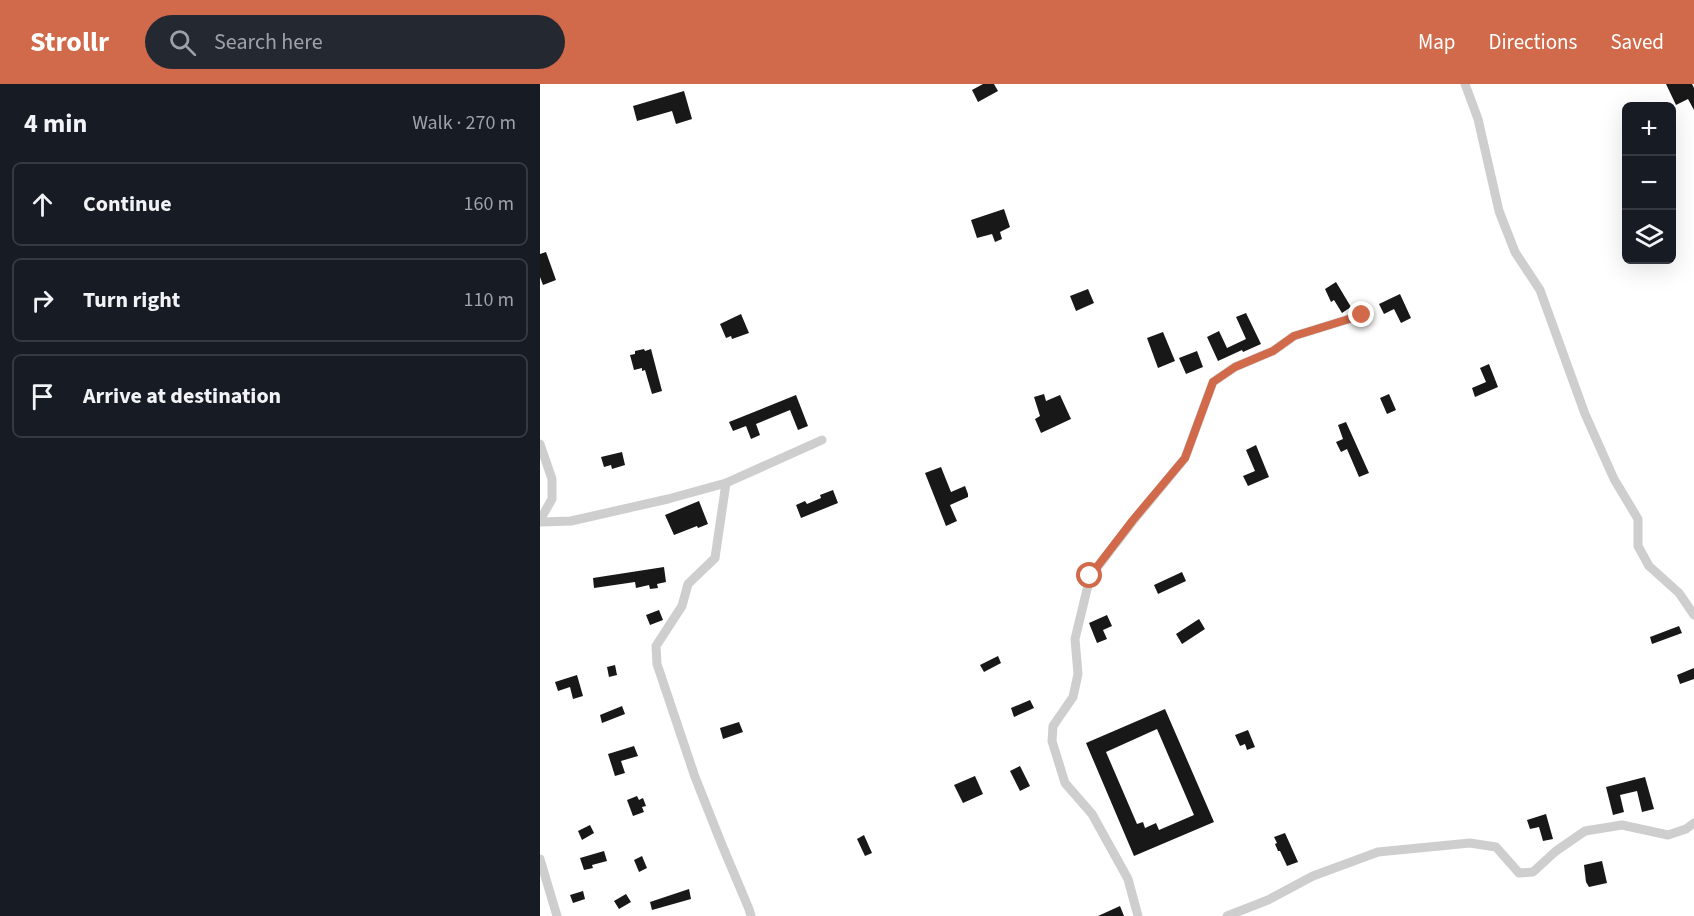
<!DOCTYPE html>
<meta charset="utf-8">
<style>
:root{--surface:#171b24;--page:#242831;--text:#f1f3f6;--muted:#9ea1a6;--line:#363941;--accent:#d16a4a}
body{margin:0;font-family:"Source Sans 3",sans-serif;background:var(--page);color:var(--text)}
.controls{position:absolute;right:18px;top:18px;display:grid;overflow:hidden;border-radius:9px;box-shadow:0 6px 24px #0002}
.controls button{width:54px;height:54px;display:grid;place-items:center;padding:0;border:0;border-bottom:2px solid var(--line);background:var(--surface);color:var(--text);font:30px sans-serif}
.stop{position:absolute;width:18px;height:18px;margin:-14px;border:4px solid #d16a4a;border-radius:50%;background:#fff}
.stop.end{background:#d16a4a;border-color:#fff;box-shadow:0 2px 6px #0008}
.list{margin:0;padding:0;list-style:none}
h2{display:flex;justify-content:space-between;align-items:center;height:78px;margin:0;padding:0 24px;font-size:26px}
h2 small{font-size:20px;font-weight:400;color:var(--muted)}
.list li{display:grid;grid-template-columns:39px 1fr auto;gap:18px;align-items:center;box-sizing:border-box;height:84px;margin:0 12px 12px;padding:0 12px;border:2px solid var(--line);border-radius:9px}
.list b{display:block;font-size:22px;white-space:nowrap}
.list em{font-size:20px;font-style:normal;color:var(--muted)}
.icon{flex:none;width:33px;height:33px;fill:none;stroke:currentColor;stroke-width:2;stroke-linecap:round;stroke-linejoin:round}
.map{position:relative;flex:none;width:1154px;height:832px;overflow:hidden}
header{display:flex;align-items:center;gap:36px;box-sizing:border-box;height:84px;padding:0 30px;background:var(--accent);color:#fff}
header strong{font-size:28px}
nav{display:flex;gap:33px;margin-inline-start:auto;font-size:21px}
.search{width:420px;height:54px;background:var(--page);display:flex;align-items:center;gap:15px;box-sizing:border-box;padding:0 21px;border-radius:33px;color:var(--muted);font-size:22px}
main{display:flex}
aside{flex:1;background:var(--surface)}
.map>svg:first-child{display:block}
.building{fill:#181818;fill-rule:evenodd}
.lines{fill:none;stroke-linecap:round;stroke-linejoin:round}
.minor{stroke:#cecece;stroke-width:9}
.route{stroke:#d16a4a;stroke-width:8}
</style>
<header>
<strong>Strollr</strong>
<div class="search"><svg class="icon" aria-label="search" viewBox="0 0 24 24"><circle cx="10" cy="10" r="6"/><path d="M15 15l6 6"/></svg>Search here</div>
<nav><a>Map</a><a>Directions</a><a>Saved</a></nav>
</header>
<main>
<aside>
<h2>4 min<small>Walk · 270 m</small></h2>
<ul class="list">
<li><svg class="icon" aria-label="ahead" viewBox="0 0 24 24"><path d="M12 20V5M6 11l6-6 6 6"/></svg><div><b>Continue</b></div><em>160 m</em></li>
<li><svg class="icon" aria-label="right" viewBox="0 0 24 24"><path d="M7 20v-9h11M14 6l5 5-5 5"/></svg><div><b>Turn right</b></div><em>110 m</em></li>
<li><svg class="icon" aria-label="arrive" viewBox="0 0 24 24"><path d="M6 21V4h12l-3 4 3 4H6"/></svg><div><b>Arrive at destination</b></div></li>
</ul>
</aside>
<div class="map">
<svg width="1154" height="832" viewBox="0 0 1154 832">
<rect width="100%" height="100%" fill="#fff"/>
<g class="building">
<polygon points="443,0 454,0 458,7 438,18 432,6"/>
<polygon points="1126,0 1152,0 1154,4 1154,26 1148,15 1136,21"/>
<polygon points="144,7 152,35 136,40 132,27 97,37 93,22"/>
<polygon points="464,125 470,143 460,148 462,155 455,158 452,150 437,154 431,136"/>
<polygon points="6,168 16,196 3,201 0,193 0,170"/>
<polygon points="796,198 811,223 802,229 794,216 791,218 785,205"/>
<polygon points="548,205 554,219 536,227 530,212"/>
<polygon points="860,210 871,234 861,239 854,225 844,230 839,220"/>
<polygon points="706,229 721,260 703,268 702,266 678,277 667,253 679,247 687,264 706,255 696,233"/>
<polygon points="201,230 209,249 192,255 191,252 186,254 180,240"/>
<polygon points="623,248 635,277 618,284 607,254"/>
<polygon points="104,265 105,267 111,265 122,307 112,310 105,286 102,287 102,284 94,286 90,271 95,270 95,267"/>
<polygon points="657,267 663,283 646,290 639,274"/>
<polygon points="949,280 958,303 935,313 932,304 946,298 940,284"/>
<polygon points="504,310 506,317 520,311 531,335 501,349 495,335 500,332 494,313"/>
<polygon points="849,310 856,326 847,330 840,314"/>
<polygon points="256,311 268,342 258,346 250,326 216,340 220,351 211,355 206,342 193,347 189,338"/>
<polygon points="806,338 829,389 819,393 807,365 801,368 796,358 803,355 798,341"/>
<polygon points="716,361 729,393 708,402 703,392 715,387 706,366"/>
<polygon points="82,368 85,381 72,385 71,381 64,383 61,373"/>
<polygon points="401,383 411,408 425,402 428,410 428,413 410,421 417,437 406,442 385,389"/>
<polygon points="293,406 298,419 261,434 256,421 265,417 267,420 281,414 280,411"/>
<polygon points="159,417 168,440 158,444 157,442 134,451 125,431"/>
<polygon points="124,483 126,498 117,500 118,504 110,505 109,501 96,504 95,498 54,504 53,494"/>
<polygon points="642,488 646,497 618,510 614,501"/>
<polygon points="119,526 123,536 110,541 106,531"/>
<polygon points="567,531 572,542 563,546 567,555 557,559 549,539"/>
<polygon points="659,535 665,545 642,560 636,550"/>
<polygon points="1139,542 1142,549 1112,560 1110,553"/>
<polygon points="458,572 461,579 444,588 440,581"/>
<polygon points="75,581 77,591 69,593 67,583"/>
<polygon points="1154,584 1154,595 1140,600 1137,591"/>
<polygon points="37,591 43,612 33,615 30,603 18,607 15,598"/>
<polygon points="490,616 494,624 474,633 471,624"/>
<polygon points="82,622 85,630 62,639 60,631"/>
<path d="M 625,625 L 674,738 L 594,772 L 546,659 ZM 617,645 L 654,731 L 619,746 L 616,739 L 605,744 L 603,738 L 597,740 L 566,668 Z"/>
<polygon points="199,638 203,648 183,655 180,644"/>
<polygon points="708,646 715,663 707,666 705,660 700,662 695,651"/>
<polygon points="94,662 98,672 81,677 85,689 75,692 68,670"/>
<polygon points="480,682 490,702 480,707 470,687"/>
<polygon points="435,692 443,710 423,719 414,701"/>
<polygon points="1105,693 1114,725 1102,728 1097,707 1080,711 1084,728 1073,731 1066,703"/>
<polygon points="97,712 99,716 103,714 106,722 102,723 104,728 93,732 87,716"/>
<polygon points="1006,730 1013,755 1003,757 999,743 990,745 987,736"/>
<polygon points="50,741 54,749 42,756 38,747"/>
<polygon points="745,749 758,778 747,782 740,767 738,767 735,760 737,759 734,753"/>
<polygon points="324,751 332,769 325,772 317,755"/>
<polygon points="64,767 67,777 52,781 53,784 44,786 40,774"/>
<polygon points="102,772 107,784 99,788 94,776"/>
<polygon points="1062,777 1067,799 1049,803 1046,798 1044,781"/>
<polygon points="149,805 151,815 112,826 110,818"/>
<polygon points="43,807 45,815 33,819 30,811"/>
<polygon points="86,810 91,818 79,825 74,817"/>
<polygon points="580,822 584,832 558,832"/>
</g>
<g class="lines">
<g class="minor">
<polyline points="925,0 938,35 959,127 975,168 1000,206 1045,330 1074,395 1098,435 1098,462 1109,482 1139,509 1154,531"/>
<polyline points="0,360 12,395 12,415 0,436"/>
<polyline points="186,399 175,474 148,500 142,522 116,562 117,580 155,693 182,761 209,825 211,832"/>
<polyline points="0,438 31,437 128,415 186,399 282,356"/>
<polyline points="0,775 17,832"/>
<polyline points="598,832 588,795 552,730 525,699 512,657 513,642 533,613 538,590 535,555 550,493 593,437 645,374 673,298 695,283 733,267 754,252 822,231"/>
<polyline points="687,832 728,816 773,792 838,768 930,759 956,763 979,789 993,788 1016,767 1045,747 1082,741 1128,751 1146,745 1154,739"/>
</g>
</g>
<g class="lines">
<polyline class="route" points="550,492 593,436 645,374 673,298 695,283 733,267 754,252 822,231"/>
</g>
</svg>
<div class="controls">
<button>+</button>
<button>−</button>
<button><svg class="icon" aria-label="layers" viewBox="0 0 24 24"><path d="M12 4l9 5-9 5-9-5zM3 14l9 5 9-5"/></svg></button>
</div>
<div class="stop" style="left:550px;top:492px"></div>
<div class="stop end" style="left:822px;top:231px"></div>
</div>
</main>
